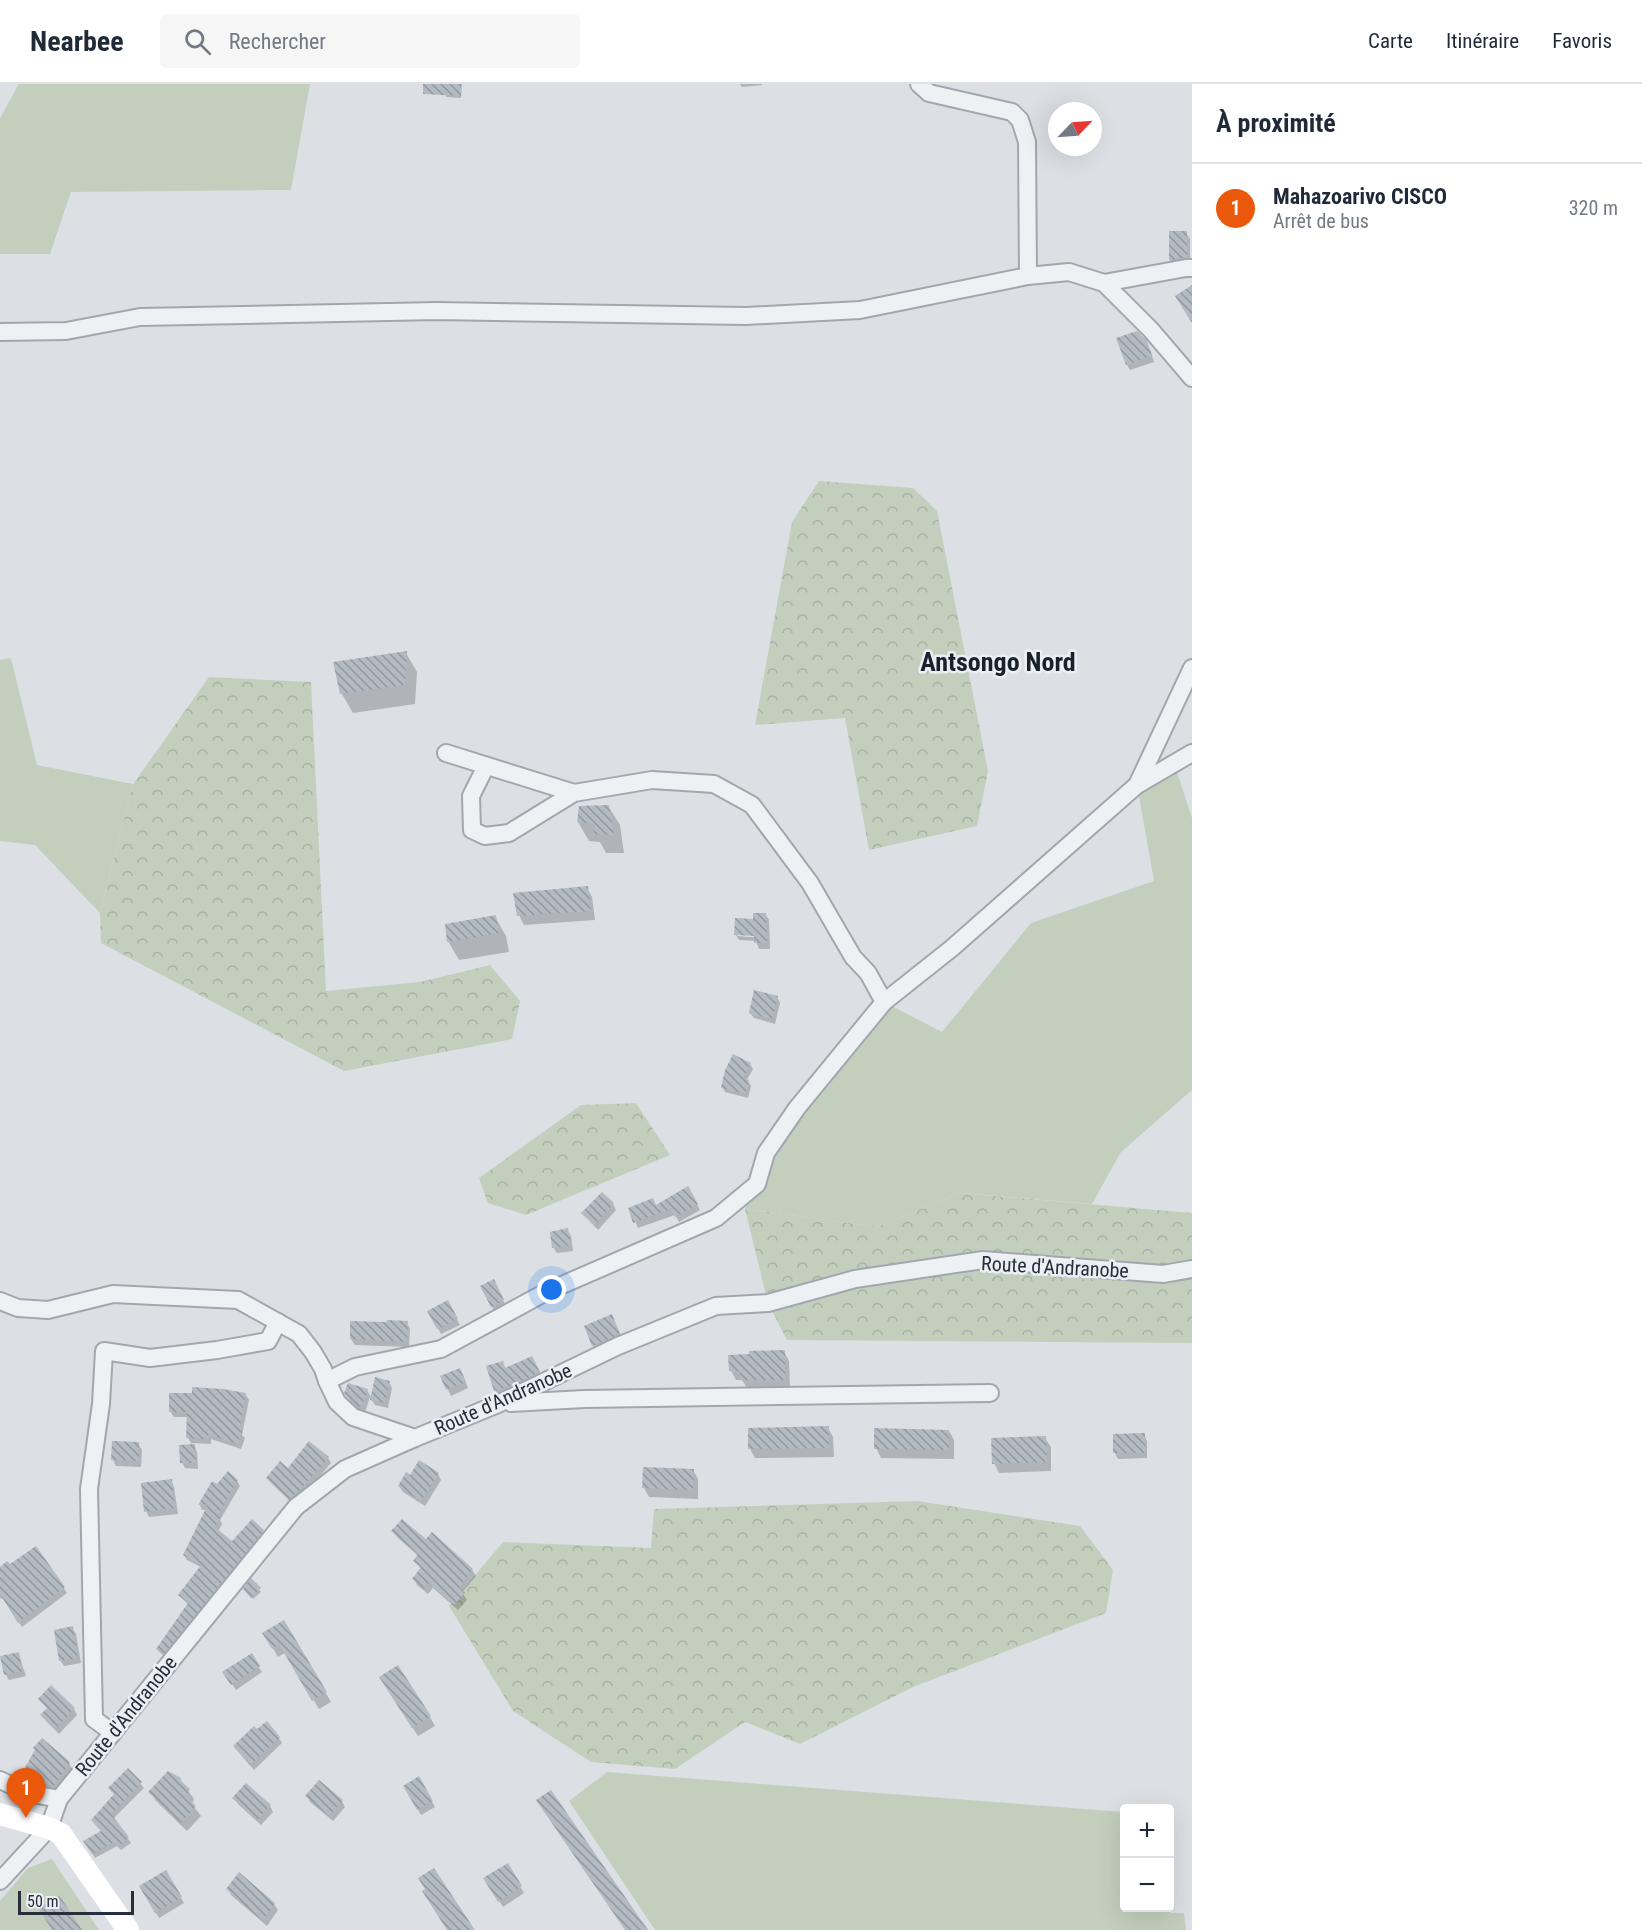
<!DOCTYPE html>
<html lang="fr">
<meta charset="utf-8">
<style>
:root{--surface:#fff;--page:#f6f6f7;--text:#1f2937;--muted:#747a83;--line:#e0e1e3;--accent:#ea580c}
body{margin:0;font-family:"Roboto Condensed",sans-serif;background:var(--page);color:var(--text)}
.controls{position:absolute;right:18px;bottom:18px;display:grid;overflow:hidden;border-radius:6px;box-shadow:0 6px 24px #0002}
.controls button{width:54px;height:54px;display:grid;place-items:center;padding:0;border:0;border-bottom:2px solid var(--line);background:var(--surface);color:var(--text);font:30px sans-serif}
.compass{position:absolute;left:1048px;top:18px;width:54px;height:54px;border-radius:50%;background:var(--surface);box-shadow:0 6px 24px #0002;rotate:65deg}
.scale{position:absolute;left:18px;bottom:15px;width:116px;box-sizing:border-box;padding-left:6px;border:3px solid #262f3b;border-top:0;font-size:16px;line-height:21px;white-space:nowrap;color:#262f3b;-webkit-text-stroke:4px #ebeff3;paint-order:stroke}
.you{position:absolute;left:552px;top:1206px;width:21px;height:21px;margin:-15px;border:4px solid #fff;border-radius:50%;background:#1a73e8;box-shadow:0 0 0 9px #1a73e833}
.badge{display:grid;place-items:center;width:39px;height:39px;border-radius:50%;background:var(--accent);color:#fff;font-size:20px;font-weight:700}
.pin{position:absolute;translate:-50% -50px;filter:drop-shadow(0 2px 3px #0008)}
.pin::after{content:'';position:absolute;top:32px;width:21px;height:18px;background:inherit;clip-path:polygon(0 0,100% 0,50% 100%)}
.list{margin:0;padding:0;list-style:none}
h2{display:flex;justify-content:space-between;align-items:center;height:78px;margin:0;padding:0 24px;font-size:26px}
h2 small{font-size:20px;font-weight:400;color:var(--muted)}
.list li{display:grid;grid-template-columns:39px 1fr auto;gap:18px;align-items:center;box-sizing:border-box;height:90px;padding:0 24px;border-top:2px solid var(--line)}
.list b{display:block;font-size:22px;white-space:nowrap}
.list p{margin:0;font-size:20px;white-space:nowrap;color:var(--muted)}
.list em{font-size:20px;font-style:normal;color:var(--muted)}
.icon{flex:none;width:33px;height:33px;fill:none;stroke:currentColor;stroke-width:2;stroke-linecap:round;stroke-linejoin:round}
.map{position:relative;flex:none;width:1192px;height:1846px;overflow:hidden}
header{display:flex;align-items:center;gap:36px;box-sizing:border-box;height:84px;padding:0 30px;background:var(--surface);border-bottom:2px solid var(--line)}
header strong{font-size:28px}
nav{display:flex;gap:33px;margin-inline-start:auto;font-size:21px}
.search{width:420px;height:54px;background:var(--page);display:flex;align-items:center;gap:15px;box-sizing:border-box;padding:0 21px;border-radius:6px;color:var(--muted);font-size:22px}
main{display:flex}
aside{flex:1;background:var(--surface)}
.map>svg:first-child{display:block}
.grass{fill:#c3cfbd}
.forest{fill:url(#forest-crowns)}
.shadow{fill:#0003;fill-rule:evenodd}
.building{fill:url(#building-back-hatch)}
.lines{fill:none;stroke-linecap:round;stroke-linejoin:round}
.street-casing{stroke:#a2a7af;stroke-width:20}
.street{stroke:#eef1f4;stroke-width:16}
.secondary{stroke:#fff;stroke-width:22}
.labels{text-anchor:middle;dominant-baseline:central;stroke-width:5;stroke-linejoin:round;paint-order:stroke}
.street-label{font-size:20px;fill:#262f3b;stroke:#ebeff3}
.district-label{font-size:26px;font-weight:bold;fill:#19212b;stroke:#ebeff3}
</style>
<header>
<strong>Nearbee</strong>
<div class="search"><svg class="icon" aria-label="search" viewBox="0 0 24 24"><circle cx="10" cy="10" r="6"/><path d="M15 15l6 6"/></svg>Rechercher</div>
<nav><a>Carte</a><a>Itinéraire</a><a>Favoris</a></nav>
</header>
<main>
<div class="map">
<svg width="1192" height="1846" viewBox="0 0 1192 1846">
<defs>
<pattern id="forest-crowns" width="20" height="18" patternUnits="userSpaceOnUse" patternTransform="scale(1.5)"><rect width="20" height="18" fill="#c3cfbd"/><path d="M2 6a3 3 0 1 1 6 0M12 15a3 3 0 1 1 6 0" fill="none" stroke="#a7b2a3"/></pattern>
<pattern id="building-back-hatch" width="6" height="6" patternUnits="userSpaceOnUse" patternTransform="scale(1.5)"><rect width="6" height="6" fill="#b3bac2"/><path d="M-1 5l2 2M0 0l6 6M5-1l2 2" fill="none" stroke="#91989f"/></pattern>
</defs>
<rect width="100%" height="100%" fill="#dce0e5"/>
<g class="grass">
<polygon points="19,0 310,0 291,106 71,108 50,170 0,170 0,34"/>
<polygon points="11,574 37,681 133,700 100,829 35,761 0,757 0,576"/>
<polygon points="1174,679 1192,734 1192,1006 1121,1068 1092,1120 960,1109 878,1143 745,1125 757,1100 766,1069 884,918 942,948 1031,839 1154,797 1137,701"/>
<polygon points="607,1688 1124,1728 1124,1824 1170,1824 1170,1811 1170,1829 1184,1829 1186,1846 655,1846 569,1717"/>
<polygon points="52,1775 99,1846 0,1846 0,1817 28,1784"/>
</g>
<g class="forest">
<polygon points="819,397 913,404 937,427 988,687 977,742 869,766 845,634 755,641 792,438"/>
<polygon points="209,593 311,598 326,907 420,898 490,881 520,917 512,955 344,987 101,859 100,829 133,700"/>
<polygon points="636,1019 670,1071 526,1131 488,1119 479,1094 581,1021"/>
<polygon points="960,1109 1192,1129 1192,1259 787,1256 768,1219 745,1125 878,1143"/>
<polygon points="917,1417 1080,1442 1113,1486 1106,1529 913,1603 800,1660 745,1638 675,1685 591,1678 513,1627 449,1522 503,1458 651,1464 654,1425"/>
</g>
<g class="shadow">
<polygon points="445,0 462,0 461,14 446,13"/>
<polygon points="740,0 762,0 762,1 742,3"/>
<polygon points="1170,149 1186,149 1190,155 1190,179 1174,182 1170,176"/>
<polygon points="1150,265 1154,278 1130,286 1127,281"/>
<polygon points="406,569 417,588 415,620 353,629 342,610 335,579"/>
<polygon points="608,722 620,741 624,769 606,769 600,758 589,757 578,738 580,724"/>
<polygon points="587,804 592,813 595,836 524,841 519,831"/>
<path d="M 765,830 L 769,836 L 770,865 L 759,865 L 756,857 L 739,856 L 735,850 ZM 737,849 L 762,851 L 762,854 L 737,852 Z"/>
<polygon points="495,833 506,852 509,868 459,876 448,857"/>
<polygon points="777,913 780,919 775,940 754,934 750,929"/>
<polygon points="750,980 753,985 747,996 751,1002 748,1014 725,1008 723,1004"/>
<polygon points="688,1104 700,1126 679,1138 675,1131 638,1144 630,1125 656,1122"/>
<polygon points="613,1120 616,1126 598,1146 583,1130"/>
<polygon points="567,1146 571,1152 573,1167 557,1169 553,1163"/>
<polygon points="493,1197 506,1222 495,1228 482,1203"/>
<polygon points="447,1218 460,1241 441,1250 429,1228"/>
<polygon points="615,1238 622,1256 597,1267 593,1261"/>
<polygon points="407,1239 410,1245 409,1263 355,1261 351,1255"/>
<polygon points="784,1268 789,1277 790,1304 747,1304 742,1296 736,1296 731,1287 730,1272"/>
<polygon points="503,1279 506,1286 535,1279 542,1294 498,1312 495,1306"/>
<polygon points="463,1292 468,1304 451,1312 442,1293"/>
<polygon points="389,1298 392,1304 388,1324 375,1321 370,1313 365,1328 360,1326 351,1318 346,1309 367,1306 372,1315"/>
<polygon points="245,1310 249,1316 242,1351 245,1354 241,1365 211,1355 211,1360 192,1359 197,1368 198,1385 185,1384 182,1378 193,1362 188,1354 188,1333 174,1333 170,1327"/>
<polygon points="828,1344 833,1353 834,1373 755,1374 750,1365"/>
<polygon points="949,1347 954,1356 954,1375 881,1374 876,1364"/>
<polygon points="1144,1351 1147,1357 1147,1374 1118,1375 1115,1369 1115,1352"/>
<polygon points="1045,1354 1051,1363 1051,1387 999,1389 994,1379"/>
<polygon points="138,1360 142,1366 141,1383 116,1382 113,1376"/>
<polygon points="328,1374 331,1379 303,1412 293,1420 271,1399 268,1394"/>
<polygon points="693,1386 698,1395 698,1415 649,1413 644,1404"/>
<polygon points="438,1390 441,1396 425,1422 403,1408 399,1402 410,1393"/>
<polygon points="171,1397 174,1403 178,1430 149,1433 146,1427"/>
<polygon points="237,1397 240,1402 220,1436 222,1440 218,1448 232,1459 263,1447 266,1452 166,1575 158,1565 189,1521 179,1511 201,1483 187,1476 184,1471 207,1426 202,1426 200,1421 213,1399 218,1402"/>
<polygon points="393,1447 426,1458 472,1486 476,1492 462,1508 467,1516 458,1526 433,1504 428,1510 417,1501 414,1495 421,1485 415,1477 418,1472 397,1453"/>
<polygon points="36,1464 67,1509 22,1543 4,1514 2,1515 0,1514 0,1490"/>
<polygon points="252,1497 261,1508 253,1515 246,1508"/>
<polygon points="284,1538 331,1618 319,1625 285,1569 278,1573 264,1549"/>
<polygon points="72,1544 76,1550 81,1579 64,1582 60,1576"/>
<polygon points="18,1569 26,1592 9,1596 6,1591"/>
<polygon points="251,1571 262,1588 236,1606 224,1588"/>
<polygon points="386,1603 430,1633 435,1642 418,1652"/>
<polygon points="40,1615 74,1625 77,1631 59,1650 46,1637 42,1631 48,1625"/>
<polygon points="257,1647 279,1654 282,1659 254,1686 234,1662"/>
<polygon points="36,1667 69,1679 72,1685 56,1708 28,1692 24,1687"/>
<polygon points="128,1686 144,1704 113,1735 131,1759 121,1766 117,1762 95,1774 85,1758 102,1748 96,1741 115,1711 110,1704"/>
<polygon points="180,1695 194,1715 192,1720 201,1732 187,1747 156,1717 150,1708"/>
<polygon points="419,1695 435,1723 421,1731 405,1702"/>
<polygon points="307,1712 342,1717 345,1723 333,1737 310,1718"/>
<polygon points="234,1714 270,1722 273,1728 261,1741 238,1720"/>
<polygon points="507,1781 524,1809 503,1823 485,1795"/>
<polygon points="165,1788 184,1819 159,1834 141,1802"/>
<polygon points="240,1790 274,1820 278,1826 267,1842 231,1811 228,1805"/>
</g>
<g class="building">
<polygon points="423,0 461,0 461,12 423,10"/>
<polygon points="1169,147 1187,147 1187,174 1169,176"/>
<polygon points="1192,201 1192,239 1175,212"/>
<polygon points="1137,247 1147,257 1152,272 1126,281 1116,254"/>
<polygon points="407,567 405,601 340,610 333,578"/>
<polygon points="609,721 614,751 593,750 595,740 577,738 579,722"/>
<polygon points="588,802 591,827 517,832 513,809"/>
<polygon points="753,829 766,829 767,859 754,859 754,852 734,851 735,834 753,835"/>
<polygon points="496,831 499,849 447,858 445,840"/>
<polygon points="754,906 778,912 772,935 749,929"/>
<polygon points="733,970 751,979 743,994 749,996 746,1010 721,1004 725,986"/>
<polygon points="688,1102 698,1120 675,1133 671,1125 633,1139 628,1124 653,1114 656,1121"/>
<polygon points="602,1108 614,1119 594,1141 581,1129"/>
<polygon points="568,1144 571,1161 552,1164 550,1148"/>
<polygon points="494,1195 504,1216 491,1223 480,1202"/>
<polygon points="448,1216 458,1235 437,1245 427,1227"/>
<polygon points="612,1230 620,1250 592,1262 584,1242"/>
<polygon points="387,1236 408,1237 407,1258 350,1255 350,1237 386,1238"/>
<polygon points="785,1266 785,1296 740,1296 740,1287 729,1287 728,1271 749,1270 749,1267"/>
<polygon points="532,1272 540,1288 513,1301 494,1307 486,1282 503,1277 505,1284"/>
<polygon points="460,1284 466,1298 446,1306 440,1292"/>
<polygon points="375,1293 390,1297 385,1319 370,1316"/>
<polygon points="348,1299 368,1305 361,1323 355,1321 346,1312 344,1309"/>
<polygon points="192,1303 223,1305 246,1309 239,1346 242,1347 238,1360 208,1350 208,1355 186,1354 187,1328 169,1328 169,1309 192,1309"/>
<polygon points="829,1342 829,1364 748,1365 748,1344"/>
<polygon points="874,1344 949,1346 949,1366 874,1365"/>
<polygon points="1145,1349 1145,1369 1113,1369 1113,1350"/>
<polygon points="1046,1352 1047,1378 992,1380 991,1354"/>
<polygon points="112,1357 139,1358 139,1377 111,1376"/>
<polygon points="309,1357 329,1373 300,1406 289,1415 266,1394 280,1377 288,1384"/>
<polygon points="195,1360 196,1379 180,1379 179,1361"/>
<polygon points="419,1376 439,1389 421,1417 398,1402 406,1388 410,1391"/>
<polygon points="643,1383 694,1385 693,1406 642,1404"/>
<polygon points="228,1387 238,1396 217,1432 220,1433 215,1443 232,1457 252,1435 264,1446 163,1571 156,1565 188,1519 178,1511 201,1481 183,1471 208,1420 198,1421 212,1397 217,1400"/>
<polygon points="172,1395 175,1424 144,1428 141,1399"/>
<polygon points="402,1435 426,1455 432,1448 473,1485 459,1503 465,1509 454,1521 429,1499 424,1505 412,1495 421,1483 413,1477 418,1470 391,1447"/>
<polygon points="36,1462 65,1503 18,1539 0,1510 0,1483 7,1477 10,1480"/>
<polygon points="251,1494 261,1504 251,1514 243,1505"/>
<polygon points="284,1536 327,1608 312,1617 279,1560 272,1565 262,1549"/>
<polygon points="73,1542 78,1574 59,1577 54,1546"/>
<polygon points="19,1568 23,1587 4,1591 0,1572"/>
<polygon points="252,1569 260,1582 231,1601 222,1588"/>
<polygon points="398,1581 431,1632 412,1644 379,1593"/>
<polygon points="51,1601 75,1624 55,1645 40,1631 47,1624 38,1615"/>
<polygon points="267,1637 280,1653 250,1681 233,1662 254,1642 257,1645"/>
<polygon points="42,1654 70,1678 53,1703 23,1687 35,1666 33,1664"/>
<polygon points="128,1684 142,1698 111,1730 129,1753 118,1763 114,1758 92,1770 83,1757 101,1747 91,1736 114,1710 108,1704"/>
<polygon points="168,1687 181,1694 181,1697 190,1705 186,1712 196,1722 181,1739 148,1708"/>
<polygon points="419,1692 433,1717 417,1726 403,1702"/>
<polygon points="319,1696 343,1716 329,1732 305,1712"/>
<polygon points="246,1699 271,1721 257,1736 232,1714"/>
<polygon points="551,1706 648,1846 625,1846 536,1716"/>
<polygon points="508,1779 522,1802 498,1818 483,1794"/>
<polygon points="434,1784 475,1846 447,1846 422,1807 425,1805 418,1794"/>
<polygon points="166,1786 182,1813 155,1829 139,1802"/>
<polygon points="239,1788 275,1819 263,1837 226,1805"/>
<polygon points="59,1811 82,1846 52,1846 38,1824"/>
</g>
<g class="lines">
<g class="street-casing">
<g id="street">
<polyline points="919,0 929,9 1012,28 1020,36 1027,58 1028,192"/>
<polyline points="1104,199 1186,184 1192,184"/>
<polyline points="0,248 66,247 140,233 437,227 746,232 860,226 1028,192 1069,188 1104,199 1151,246 1192,294"/>
<polyline points="446,669 574,709"/>
<polyline points="486,682 471,712 472,746 485,752 509,749 574,709 652,696 714,700 752,721 810,799 853,873 868,889 884,918"/>
<polyline points="1137,701 1192,584"/>
<polyline points="0,1217 18,1224 48,1226 113,1210 238,1216 299,1250 313,1268 323,1285 327,1297"/>
<polyline points="511,1319 584,1315 990,1309"/>
<polyline points="415,1354 353,1333 337,1318 327,1297 355,1283 441,1265 546,1208 716,1134 757,1100 766,1069 797,1024 884,918 952,864 1137,701 1192,669"/>
<polyline points="113,1649 94,1635 89,1405 101,1320 104,1267 150,1274 217,1266 268,1257 278,1238"/>
<polyline points="0,1696 28,1709 59,1715"/>
<polyline points="0,1797 49,1744 59,1715 296,1423 345,1385 415,1354 498,1320 618,1262 716,1222 768,1219 855,1195 983,1176 1163,1190 1192,1185"/>
</g>
</g>
<use href="#street" class="street"/>
<polyline class="secondary" points="0,1730 49,1744 61,1750 128,1846"/>
</g>
<g class="labels">
<g class="street-label">
<text transform="translate(1055 1183) rotate(3)">Route d'Andranobe</text>
<text transform="translate(503 1315) rotate(-24)">Route d'Andranobe</text>
<text transform="translate(126 1632) rotate(-51)">Route d'Andranobe</text>
</g>
<g class="district-label">
<text x="998" y="578">Antsongo Nord</text>
</g>
</g>
</svg>
<div class="controls">
<button>+</button>
<button>−</button>
</div>
<svg class="compass" viewBox="-18 -18 36 36"><path d="M0-13l5 13h-10z" fill="#e53935"/><path d="M0 13l5-13h-10z" fill="#747a83"/></svg>
<div class="scale">50 m</div>
<div class="you"></div>
<div class="pin badge" style="left:26px;top:1734px">1</div>
</div>
<aside>
<h2>À proximité<small></small></h2>
<ul class="list">
<li><span class="badge">1</span><div><b>Mahazoarivo CISCO</b><p>Arrêt de bus</p></div><em>320 m</em></li>
</ul>
</aside>
</main>
